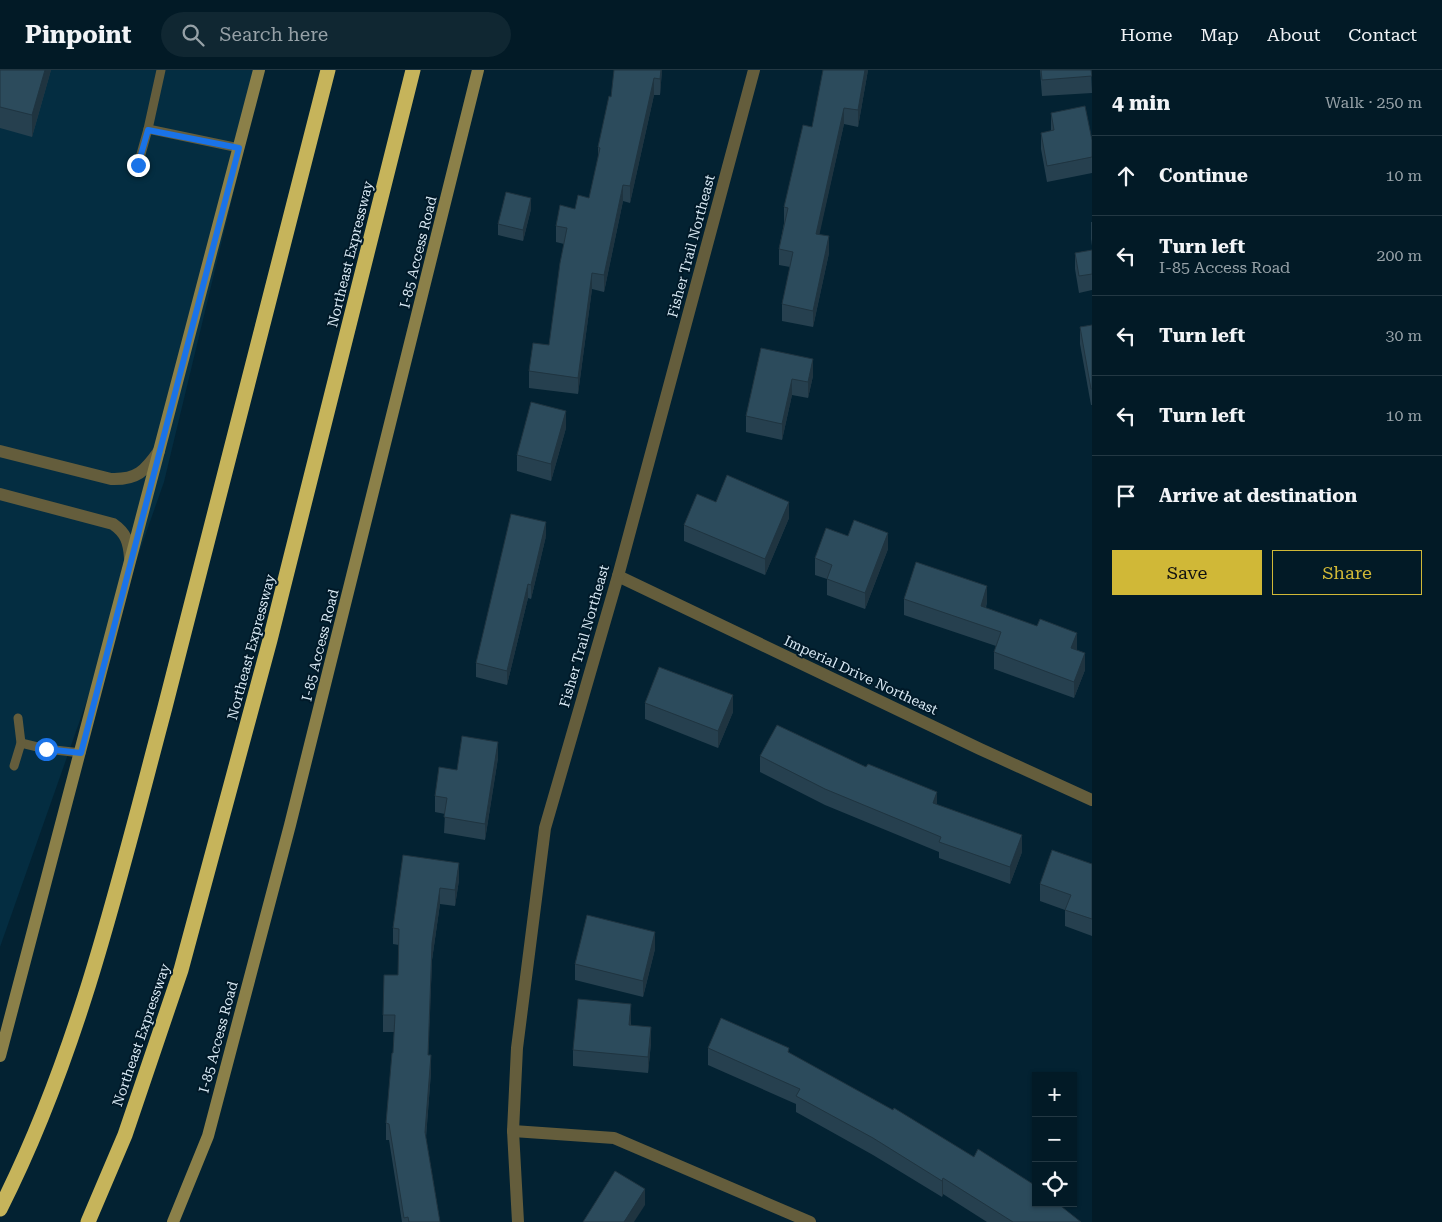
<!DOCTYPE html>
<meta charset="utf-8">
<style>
:root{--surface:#021a26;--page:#102732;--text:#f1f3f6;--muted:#96a1a7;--line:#233843;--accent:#d0b837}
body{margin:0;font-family:"Roboto Serif",serif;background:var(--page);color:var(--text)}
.controls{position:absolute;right:15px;bottom:15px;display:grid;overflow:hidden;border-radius:0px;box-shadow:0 1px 4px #0004}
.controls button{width:45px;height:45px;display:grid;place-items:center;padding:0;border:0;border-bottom:1px solid var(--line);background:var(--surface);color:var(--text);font:25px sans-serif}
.stop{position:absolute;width:15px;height:15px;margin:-11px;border:4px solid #1a73e8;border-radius:50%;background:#fff}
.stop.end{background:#1a73e8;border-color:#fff;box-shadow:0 1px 5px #0008}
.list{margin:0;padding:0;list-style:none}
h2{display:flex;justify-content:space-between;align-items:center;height:65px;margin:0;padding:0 20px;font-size:21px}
h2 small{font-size:16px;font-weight:400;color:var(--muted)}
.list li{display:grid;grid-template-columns:32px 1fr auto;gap:15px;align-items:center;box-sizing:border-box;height:80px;padding:0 20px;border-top:1px solid var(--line)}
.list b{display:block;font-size:19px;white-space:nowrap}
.list p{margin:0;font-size:16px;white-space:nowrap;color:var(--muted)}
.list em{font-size:16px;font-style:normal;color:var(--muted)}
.actions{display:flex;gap:10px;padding:15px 20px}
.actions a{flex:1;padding:11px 0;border:1px solid var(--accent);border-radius:0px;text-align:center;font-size:18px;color:var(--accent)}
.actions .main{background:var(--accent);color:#111}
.icon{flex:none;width:28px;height:28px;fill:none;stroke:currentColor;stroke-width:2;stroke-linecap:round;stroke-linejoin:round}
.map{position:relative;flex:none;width:1092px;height:1152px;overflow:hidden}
header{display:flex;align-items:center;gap:30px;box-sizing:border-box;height:70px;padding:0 25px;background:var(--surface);border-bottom:1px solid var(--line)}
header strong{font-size:24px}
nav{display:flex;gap:28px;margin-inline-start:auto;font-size:18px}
.search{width:350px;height:45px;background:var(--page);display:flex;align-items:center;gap:12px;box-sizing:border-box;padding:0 18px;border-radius:28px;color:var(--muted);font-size:19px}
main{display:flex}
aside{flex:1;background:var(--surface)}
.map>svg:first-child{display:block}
.built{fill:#042d41}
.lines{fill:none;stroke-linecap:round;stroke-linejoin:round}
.lane{stroke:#645d3c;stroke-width:9}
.street{stroke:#645d3c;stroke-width:12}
.secondary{stroke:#8b8049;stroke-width:12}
.highway{stroke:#c6b45b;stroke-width:15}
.wall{fill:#26404f}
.shaded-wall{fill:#1f3440}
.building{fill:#2c4b5c;stroke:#1f3440}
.route{stroke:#1a73e8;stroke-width:6}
.labels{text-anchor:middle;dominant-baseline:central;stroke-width:4;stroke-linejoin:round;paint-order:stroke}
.street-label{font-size:14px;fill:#d9eaf5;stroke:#001928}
</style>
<header>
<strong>Pinpoint</strong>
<div class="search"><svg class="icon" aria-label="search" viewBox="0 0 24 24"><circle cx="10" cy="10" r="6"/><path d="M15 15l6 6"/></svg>Search here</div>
<nav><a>Home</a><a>Map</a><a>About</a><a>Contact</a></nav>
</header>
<main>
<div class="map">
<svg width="1092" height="1152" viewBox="0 0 1092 1152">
<rect width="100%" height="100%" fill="#032232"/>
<polygon class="built" points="0,0 263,0 164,412 0,877"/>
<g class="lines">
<g class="lane">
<polyline points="148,59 239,78"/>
<polyline points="138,95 148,59 161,0"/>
<polyline points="21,673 46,679 81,683"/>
<polyline points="14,696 21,673 18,648"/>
</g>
<g class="street">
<path d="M 0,381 L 111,409 C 137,410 145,401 159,381"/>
<path d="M 0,424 L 113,454 C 126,463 129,472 130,488"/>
<polyline points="618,506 980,679 1092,730"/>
<polyline points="513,1061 614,1068 810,1152"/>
<polyline points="518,1152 513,1061 517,978 545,758 618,506 754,0"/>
</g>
<g class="secondary">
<polyline points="0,986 259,0"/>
<polyline points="173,1152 208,1066 290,755 478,0"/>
</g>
<g class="highway">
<path d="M 0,1139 C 79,983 119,810 164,641 C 220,428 273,214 328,0"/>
<polyline points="88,1152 125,1065 181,900 270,570 413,0"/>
</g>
</g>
<g class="wall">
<polygon points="0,0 51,0 32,67 0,58"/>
<polygon points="662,0 660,25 654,25 630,133 623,131 604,222 592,219 578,324 529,318 529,301 549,275 564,174 556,172 556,156 575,139 589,128 598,90 598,77 611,27"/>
<polygon points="868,0 858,57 844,54 819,164 829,183 813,257 782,251 782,234 790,197 779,195 779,179 784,153 784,137 812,57"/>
<polygon points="1040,0 1091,0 1092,23 1042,26"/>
<polygon points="1051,43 1092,70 1092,103 1047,112 1041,79 1041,63 1051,61"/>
<polygon points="531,139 523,171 498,165 498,154"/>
<polygon points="1091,152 1092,152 1092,176 1091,169"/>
<polygon points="1092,180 1092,220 1079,223 1075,199 1075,183"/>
<polygon points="1092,255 1092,335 1091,335 1080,274 1080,257"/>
<polygon points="761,278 813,306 808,328 792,325 782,370 746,362 746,346"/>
<polygon points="566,358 551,411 517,401 517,385"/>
<polygon points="716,432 789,448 765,505 684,471 684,455"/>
<polygon points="546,466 531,529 528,528 507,615 476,607 476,593"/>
<polygon points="848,466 888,479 865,539 827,525 827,509 815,505 815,488"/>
<polygon points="904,529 987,532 986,538 1077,580 1085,600 1074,628 994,599 994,582 996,576 904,545"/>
<polygon points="645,633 733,642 718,678 645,649"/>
<polygon points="760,686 937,735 1022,782 1010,814 939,788 939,782 825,735 760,702"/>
<polygon points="498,688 485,770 444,763 445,744 435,742 435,726 457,700"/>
<polygon points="403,785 459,810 455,836 440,834 432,890 428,985 431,1002 426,1068 440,1152 402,1152 389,1070 386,1070 386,1053 393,983 394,962 383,962 383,945 398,905 399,875 393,874 393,858"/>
<polygon points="1092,794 1092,866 1065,856 1065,840 1040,831 1040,814"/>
<polygon points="655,879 643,927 575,910 575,894"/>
<polygon points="631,950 631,955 651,973 648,1003 573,996 573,980"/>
<polygon points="708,978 789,983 1036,1133 1081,1152 987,1152 943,1124 942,1127 873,1085 796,1042 796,1034 708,995"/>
</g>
<g class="shaded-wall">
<polygon points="45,0 51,0 32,67 32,45"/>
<polygon points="661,0 662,0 660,25 660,9"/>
<polygon points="865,0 868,0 858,57 858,40"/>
<polygon points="654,8 654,25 630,133 630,116"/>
<polygon points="844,38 844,54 816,180 816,164"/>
<polygon points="623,115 623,131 604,222 604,205"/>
<polygon points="531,128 531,139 523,171 523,160"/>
<polygon points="829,166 829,183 813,257 813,241"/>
<polygon points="592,203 592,219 578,324 578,308"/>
<polygon points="813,289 813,306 808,328 808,312"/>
<polygon points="792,309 792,325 782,370 782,354"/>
<polygon points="566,341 566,358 551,411 551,394"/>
<polygon points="789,432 789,448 765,505 765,489"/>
<polygon points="546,452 546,466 531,529 531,515"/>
<polygon points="888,463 888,479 865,539 865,523"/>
<polygon points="528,514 528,528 507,615 507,601"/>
<polygon points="987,516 987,532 981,552 981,536"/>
<polygon points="1077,563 1077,580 1071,595 1071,578"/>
<polygon points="1085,583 1085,600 1074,628 1074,612"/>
<polygon points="733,625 733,642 718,678 718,661"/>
<polygon points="498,672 498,688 485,770 485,754"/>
<polygon points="937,722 937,739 933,733"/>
<polygon points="1022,765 1022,782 1010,814 1010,797"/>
<polygon points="459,793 459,810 455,836 455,820"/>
<polygon points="440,818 440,834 432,890 428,1002 432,873"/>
<polygon points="655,862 655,879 643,927 643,911"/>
<polygon points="631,934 631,950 629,971 629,955"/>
<polygon points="651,957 651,973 648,1003 648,987"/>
<polygon points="431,985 431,1002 425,1079 425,1062"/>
<polygon points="943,1108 943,1124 942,1127 942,1111"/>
<polygon points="645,1119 645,1135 634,1152 624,1152"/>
</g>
<g class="building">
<polygon points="0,0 45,0 32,45 0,37"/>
<polygon points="614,0 661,0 660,9 654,8 630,116 623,115 604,205 592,203 578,308 529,301 533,273 549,275 560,193 567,158 556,156 560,135 575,139 578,125 589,128 600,78 598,77 609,26 611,27"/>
<polygon points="823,0 865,0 858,40 844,38 816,164 829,166 813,241 782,234 793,182 779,179 788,138 784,137 803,55 812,57"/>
<polygon points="1041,0 1091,0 1092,6 1042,10"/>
<polygon points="1085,36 1092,70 1092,87 1047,96 1041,63 1054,60 1051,43"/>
<polygon points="506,122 531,128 523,160 498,154"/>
<polygon points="1092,180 1092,204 1079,206 1075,183"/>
<polygon points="1092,255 1092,319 1091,319 1080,257"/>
<polygon points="761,278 813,289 808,312 792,309 782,354 746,346"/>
<polygon points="531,332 566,341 551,394 517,385"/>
<polygon points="727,405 789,432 765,489 684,455 697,424 716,432"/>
<polygon points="511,444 546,452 531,515 528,514 507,601 476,593"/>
<polygon points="854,450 888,463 865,523 827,509 832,495 815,488 826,458 848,466"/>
<polygon points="916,492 987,516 981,536 1037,556 1040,549 1077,563 1071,578 1085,583 1074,612 994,582 1001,562 904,529"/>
<polygon points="659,597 733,625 718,661 645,633"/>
<polygon points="777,655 866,697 868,694 937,722 933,733 1022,765 1010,797 939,772 941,767 825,719 760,686"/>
<polygon points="462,666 498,672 485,754 444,747 447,728 435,726 439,697 457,700"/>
<polygon points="1052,780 1092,794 1092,849 1065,840 1071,825 1040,814"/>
<polygon points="403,785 459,793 455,820 440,818 432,873 428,985 431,985 425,1062 440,1152 409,1152 408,1147 404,1148 389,1054 386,1053 392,983 393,983 395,945 383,945 384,905 398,905 399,859 393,858"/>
<polygon points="587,845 655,862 643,911 575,894"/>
<polygon points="578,929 631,934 629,955 651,957 648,987 573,980"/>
<polygon points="721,948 789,978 788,982 893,1040 894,1038 974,1087 978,1079 1036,1116 1036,1133 1057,1133 1081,1152 1013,1152 943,1108 942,1111 873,1068 796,1026 800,1019 708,978"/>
<polygon points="615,1101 645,1119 624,1152 583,1152"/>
</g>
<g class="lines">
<polyline class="route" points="46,679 81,683 239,78 148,60 138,95"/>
</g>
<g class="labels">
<g class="street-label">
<text transform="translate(691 176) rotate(-75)">Fisher Trail Northeast</text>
<text transform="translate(418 182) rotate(-76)">I-85 Access Road</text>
<text transform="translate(350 184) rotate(-76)">Northeast Expressway</text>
<text transform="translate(584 566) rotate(-74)">Fisher Trail Northeast</text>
<text transform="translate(320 575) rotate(-76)">I-85 Access Road</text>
<text transform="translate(251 577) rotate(-75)">Northeast Expressway</text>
<text transform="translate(861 605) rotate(25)">Imperial Drive Northeast</text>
<text transform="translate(141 965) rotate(-71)">Northeast Expressway</text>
<text transform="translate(218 967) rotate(-75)">I-85 Access Road</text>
</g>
</g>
</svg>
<div class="controls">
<button>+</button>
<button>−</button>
<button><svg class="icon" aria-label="locate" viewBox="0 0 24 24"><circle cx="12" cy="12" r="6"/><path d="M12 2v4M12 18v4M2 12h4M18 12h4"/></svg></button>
</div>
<div class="stop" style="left:46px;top:679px"></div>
<div class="stop end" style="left:138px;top:95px"></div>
</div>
<aside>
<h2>4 min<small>Walk · 250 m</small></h2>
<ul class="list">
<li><svg class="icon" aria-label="ahead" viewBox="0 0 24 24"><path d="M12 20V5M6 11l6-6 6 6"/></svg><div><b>Continue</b></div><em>10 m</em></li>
<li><svg class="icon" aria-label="left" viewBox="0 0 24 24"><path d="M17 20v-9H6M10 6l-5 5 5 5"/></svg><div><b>Turn left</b><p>I-85 Access Road</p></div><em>200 m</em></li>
<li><svg class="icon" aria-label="left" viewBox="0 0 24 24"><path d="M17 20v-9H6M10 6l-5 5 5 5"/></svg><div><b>Turn left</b></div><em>30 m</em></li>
<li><svg class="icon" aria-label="left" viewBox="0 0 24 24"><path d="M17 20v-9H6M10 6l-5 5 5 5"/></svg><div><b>Turn left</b></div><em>10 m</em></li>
<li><svg class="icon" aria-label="arrive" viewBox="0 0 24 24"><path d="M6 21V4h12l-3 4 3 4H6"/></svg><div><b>Arrive at destination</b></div></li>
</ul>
<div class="actions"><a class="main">Save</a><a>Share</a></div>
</aside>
</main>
